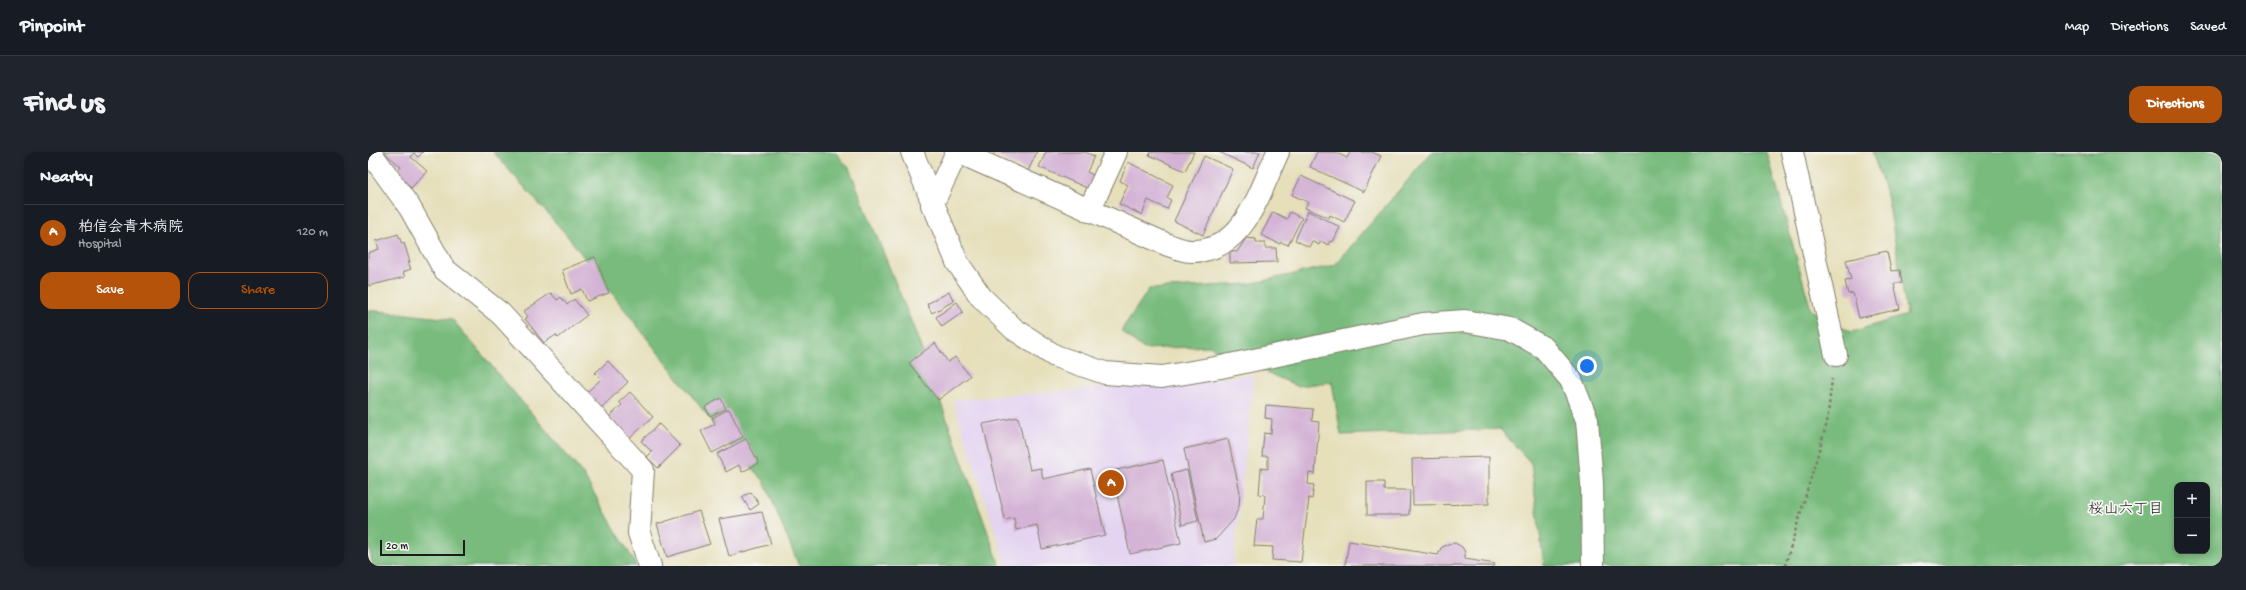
<!DOCTYPE html>
<meta charset="utf-8">
<style>
:root{--surface:#171b24;--page:#20242c;--text:#f1f3f6;--muted:#9ea1a6;--line:#363941;--accent:#b45309}
body{margin:0;font-family:"Gochi Hand","Klee One",sans-serif;background:var(--page);color:var(--text)}
.controls{position:absolute;right:12px;bottom:12px;display:grid;overflow:hidden;border-radius:8px;box-shadow:0 2px 6px #0003}
.controls button{width:36px;height:36px;display:grid;place-items:center;padding:0;border:0;border-bottom:1px solid var(--line);background:var(--surface);color:var(--text);font:20px sans-serif}
.scale{position:absolute;left:12px;bottom:10px;width:85px;box-sizing:border-box;padding-left:4px;border:2px solid #1c1c1c;border-top:0;font-size:11px;line-height:14px;white-space:nowrap;color:#1c1c1c;-webkit-text-stroke:3px #f6f6f2;paint-order:stroke}
.you{position:absolute;left:1219px;top:214px;width:14px;height:14px;margin:-10px;border:3px solid #fff;border-radius:50%;background:#1a73e8;box-shadow:0 0 0 6px #1a73e833}
.badge{display:grid;place-items:center;width:26px;height:26px;border-radius:50%;background:var(--accent);color:#fff;font-size:13px;font-weight:700}
.pin{position:absolute;translate:-50% -50%;border:2px solid #fff;box-shadow:0 1px 4px #0006}
.list{margin:0;padding:0;list-style:none}
h2{display:flex;justify-content:space-between;align-items:center;height:52px;margin:0;padding:0 16px;font-size:17px}
h2 small{font-size:13px;font-weight:400;color:var(--muted)}
.list li{display:grid;grid-template-columns:26px 1fr auto;gap:12px;align-items:center;box-sizing:border-box;height:56px;padding:0 16px;border-top:1px solid var(--line)}
.list b{display:block;font-size:15px;white-space:nowrap}
.list p{margin:0;font-size:13px;white-space:nowrap;color:var(--muted)}
.list em{font-size:13px;font-style:normal;color:var(--muted)}
.actions{display:flex;gap:8px;padding:12px 16px}
.actions a{flex:1;padding:9px 0;border:1px solid var(--accent);border-radius:12px;text-align:center;font-size:14px;color:var(--accent)}
.actions .main{background:var(--accent);color:#fff}
.map{position:relative;flex:none;width:1854px;height:414px;overflow:hidden;border-radius:12px}
header{display:flex;align-items:center;gap:24px;box-sizing:border-box;height:56px;padding:0 20px;background:var(--surface);border-bottom:1px solid var(--line)}
header strong{font-size:19px}
nav{display:flex;gap:22px;margin-inline-start:auto;font-size:14px}
.intro{display:flex;align-items:center;justify-content:space-between;box-sizing:border-box;height:96px;padding:0 24px}
h1{margin:0;font-size:28px}
.button{padding:10px 18px;border-radius:12px;background:var(--accent);color:#fff;font-size:14px;font-weight:700}
main{display:flex;gap:24px;padding:0 24px}
aside{flex:1;background:var(--surface);border-radius:12px;box-shadow:0 2px 6px #0003}
.map>svg:first-child{display:block}
.built{fill:#e4d3f1}
.forest{fill:#78bb7d;stroke:#4a6c4c;fill-rule:evenodd}
.building{fill:#d4b3d6}
.lines{fill:none;stroke-linecap:round;stroke-linejoin:round}
.minor-casing{stroke:#817e6b;stroke-width:24}
.tertiary-casing{stroke:#817e6b;stroke-width:24}
.path{stroke:#817e6b;stroke-width:2.5;stroke-dasharray:3 3;stroke-linecap:butt}
.minor{stroke:#fff;stroke-width:22}
.tertiary{stroke:#fff;stroke-width:22}
.labels{text-anchor:middle;dominant-baseline:central;stroke-width:3.5;stroke-linejoin:round;paint-order:stroke}
.neighbourhood-label{font-size:15px;fill:#1c1c1c;stroke:#f6f6f2}
</style>
<header>
<strong>Pinpoint</strong>
<nav><a>Map</a><a>Directions</a><a>Saved</a></nav>
</header>
<div class="intro"><h1>Find us</h1><a class="button">Directions</a></div>
<main>
<aside>
<h2>Nearby<small></small></h2>
<ul class="list">
<li><span class="badge">A</span><div><b>柏信会青木病院</b><p>Hospital</p></div><em>120 m</em></li>
</ul>
<div class="actions"><a class="main">Save</a><a>Share</a></div>
</aside>
<div class="map">
<svg width="1854" height="414" viewBox="0 0 1854 414">
<rect width="100%" height="100%" fill="#f6f6f2"/>
<filter id="ink" filterUnits="userSpaceOnUse"><feTurbulence type="fractalNoise" baseFrequency=".025" numOctaves="2"/><feDisplacementMap in="SourceGraphic" scale="8" xChannelSelector="R" yChannelSelector="G"/><feConvolveMatrix kernelMatrix="1 2 1 2 8 2 1 2 1" color-interpolation-filters="sRGB"/></filter>
<filter id="wash" filterUnits="userSpaceOnUse"><feTurbulence type="fractalNoise" baseFrequency=".012" numOctaves="4" result="noise"/><feDisplacementMap in="SourceGraphic" scale="16" xChannelSelector="R" yChannelSelector="G"/><feGaussianBlur stdDeviation="0.9" result="paint"/><feColorMatrix in="noise" values="0 0 0 0 0 0 0 0 0 0 0 0 0 0 0 0 0 1.4 0 .05"/><feComposite in="paint" operator="in"/></filter>
<g filter="url(#wash)">
<rect width="100%" height="100%" fill="#e6dfba"/>
<polygon class="built" points="886,223 865,414 638,414 585,248"/>
<g class="forest">
<polygon points="125,0 467,0 481,16 545,174 632,414 431,414 396,329 366,298 197,81"/>
<path d="M 1064,0 L 1399,0 L 1443,158 L 1483,180 L 1539,163 L 1520,47 L 1504,0 L 1854,0 L 1854,414 L 1176,414 L 1163,311 L 1132,277 L 973,283 L 964,230 L 929,234 L 841,194 L 776,197 L 753,179 L 781,137 L 881,132 L 967,113 ZM 1809,333 L 1839,333 L 1839,399 L 1809,399 Z"/>
<polygon points="0,158 84,167 214,321 269,414 5,414 0,390"/>
</g>
<g id="blocks">
<g class="building">
<polygon points="16,0 55,0 50,5 46,1 43,5 59,19 43,36 27,22 33,15"/>
<polygon points="627,0 669,0 660,19 625,3"/>
<polygon points="678,0 717,0 726,4 719,20 725,23 719,36 671,15"/>
<polygon points="782,0 826,0 817,19 781,3"/>
<polygon points="851,0 892,0 885,16"/>
<polygon points="949,0 967,0 979,6 982,0 1004,0 1013,4 996,40 942,15"/>
<polygon points="836,4 865,17 835,83 806,69"/>
<polygon points="760,10 805,33 799,46 803,48 799,57 780,48 774,63 751,52 760,33 752,29"/>
<polygon points="933,24 987,49 976,70 962,63 961,66 937,56 940,50 924,43"/>
<polygon points="940,59 972,75 965,90 962,89 960,93 953,89 951,93 944,89 941,95 927,88"/>
<polygon points="905,60 919,67 922,60 934,66 920,93 913,90 912,92 893,83"/>
<polygon points="30,82 34,92 36,91 42,110 40,110 43,117 35,120 37,125 0,134 0,101 11,97 8,89"/>
<polygon points="878,86 888,87 888,91 897,91 897,96 908,96 909,110 862,111 862,99 869,100"/>
<polygon points="1519,99 1523,119 1532,118 1534,131 1526,132 1532,157 1491,166 1485,141 1480,142 1477,129 1483,128 1478,108"/>
<polygon points="227,105 241,141 219,149 214,137 203,142 194,118"/>
<polygon points="581,140 586,149 564,161 559,152"/>
<polygon points="183,141 189,148 193,145 199,153 206,147 219,163 190,186 188,183 176,191 157,167 160,165 156,159"/>
<polygon points="589,150 595,160 574,175 568,165"/>
<polygon points="567,191 580,210 587,205 602,224 570,248 541,211"/>
<polygon points="240,209 260,230 233,256 218,241 233,227 227,221"/>
<polygon points="262,240 285,265 261,287 241,265 254,253 251,250"/>
<polygon points="353,246 358,257 342,264 337,255"/>
<polygon points="898,253 945,257 944,269 951,270 947,322 941,321 940,332 946,333 944,347 941,346 933,410 904,408 905,395 886,394 889,367 895,367 897,343 891,342 893,316 900,317 900,304 894,304 896,281 903,282 904,267 897,266"/>
<polygon points="361,257 375,285 344,301 333,279 347,272 344,266"/>
<polygon points="650,265 662,318 673,316 675,327 722,317 737,383 674,397 669,373 648,378 646,366 637,368 615,272"/>
<polygon points="291,272 312,294 290,316 279,305 284,300 273,289"/>
<polygon points="378,287 391,311 374,320 371,313 358,320 349,302"/>
<polygon points="860,287 872,340 871,354 866,367 848,387 836,390 816,297"/>
<polygon points="1121,305 1121,352 1045,353 1044,307"/>
<polygon points="795,308 813,391 762,402 744,319"/>
<polygon points="819,318 830,369 814,373 803,322"/>
<polygon points="999,330 1016,330 1016,338 1042,338 1041,363 999,363"/>
<polygon points="383,340 391,352 382,358 374,345"/>
<polygon points="331,359 342,392 299,405 289,372"/>
<polygon points="394,360 403,392 361,404 351,367"/>
<polygon points="981,389 1070,403 1073,396 1080,392 1087,391 1094,395 1097,400 1097,407 1127,412 1126,414 977,414"/>
</g>
</g>
</g>
<g filter="url(#ink)">
<use href="#blocks" fill-opacity="0" stroke="#817e6b" stroke-width="1"/>
<g class="lines">
<g class="minor-casing">
<g id="minor">
<polyline points="2,0 42,56 76,117 133,162 275,318 271,381 282,414"/>
<path d="M 590,0 L 800,93 C 807,95 816,99 823,99 C 876,101 892,38 910,0"/>
<polyline points="1424,0 1468,203"/>
<polyline points="564,53 589,0"/>
<polyline points="721,59 748,0"/>
</g>
</g>
<g class="tertiary-casing">
<polyline id="tertiary" points="544,0 589,110 613,145 646,177 687,204 737,221 794,225 853,215 1055,172 1097,169 1142,177 1176,196 1203,228 1219,268 1224,331 1225,414"/>
</g>
<polyline class="path" points="1417,414 1459,271 1464,227"/>
<use href="#minor" class="minor"/>
<use href="#tertiary" class="tertiary"/>
</g>
</g>
<g class="labels">
<g class="neighbourhood-label">
<text x="1758" y="358">桜山六丁目</text>
</g>
</g>
</svg>
<div class="controls">
<button>+</button>
<button>−</button>
</div>
<div class="scale">20 m</div>
<div class="you"></div>
<div class="pin badge" style="left:743px;top:331px">A</div>
</div>
</main>
